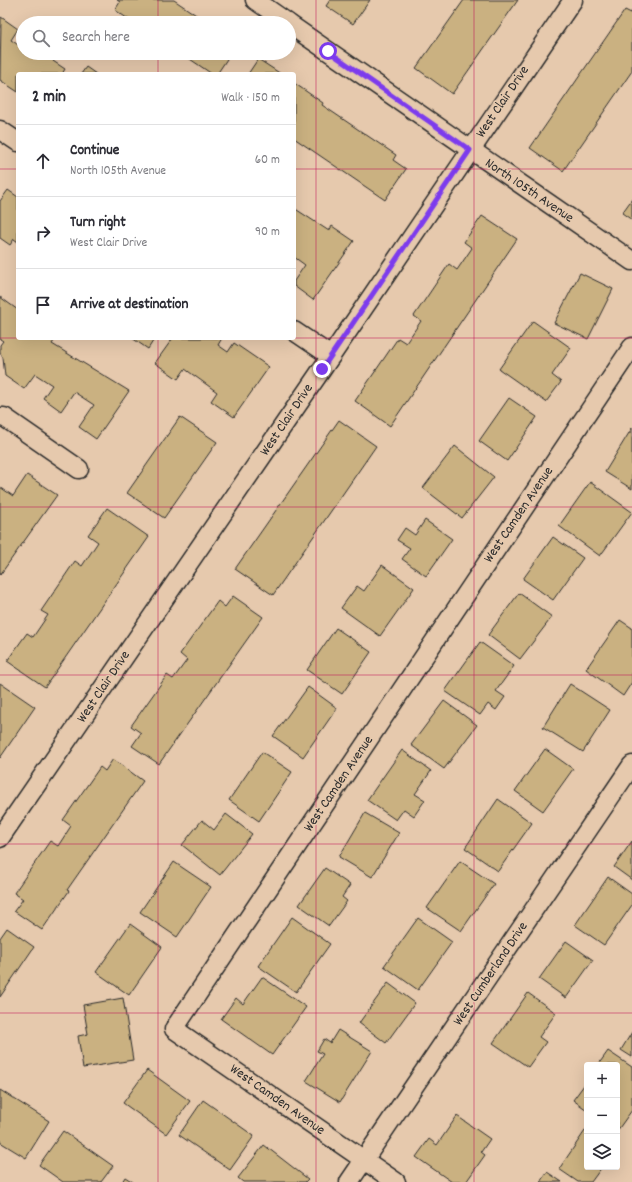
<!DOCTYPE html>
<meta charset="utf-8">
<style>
:root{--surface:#fff;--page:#f7f7f7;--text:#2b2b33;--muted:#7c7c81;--line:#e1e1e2}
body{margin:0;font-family:Dekko,sans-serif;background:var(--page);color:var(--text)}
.controls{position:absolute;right:12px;bottom:12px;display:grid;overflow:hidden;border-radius:4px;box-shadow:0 4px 16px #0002}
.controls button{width:36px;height:36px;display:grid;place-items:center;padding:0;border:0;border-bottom:1px solid var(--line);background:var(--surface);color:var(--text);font:20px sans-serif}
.stop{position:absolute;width:12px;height:12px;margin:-9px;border:3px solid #7c3aed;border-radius:50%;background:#fff}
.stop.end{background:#7c3aed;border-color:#fff;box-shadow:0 1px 4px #0008}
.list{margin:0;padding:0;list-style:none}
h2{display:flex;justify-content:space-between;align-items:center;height:52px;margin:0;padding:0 16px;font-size:17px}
h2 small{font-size:13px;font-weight:400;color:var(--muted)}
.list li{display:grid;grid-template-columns:26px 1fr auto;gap:12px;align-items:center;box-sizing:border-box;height:72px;padding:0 16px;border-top:1px solid var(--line)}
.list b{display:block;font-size:15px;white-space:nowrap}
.list p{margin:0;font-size:13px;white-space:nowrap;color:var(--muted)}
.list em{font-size:13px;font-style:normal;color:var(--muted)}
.icon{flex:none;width:22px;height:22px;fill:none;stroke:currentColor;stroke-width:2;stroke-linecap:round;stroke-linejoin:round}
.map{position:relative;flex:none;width:632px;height:1182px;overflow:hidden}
.search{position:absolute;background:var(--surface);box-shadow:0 4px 16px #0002;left:16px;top:16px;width:280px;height:44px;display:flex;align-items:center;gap:10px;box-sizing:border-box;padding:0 14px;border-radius:22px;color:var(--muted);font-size:15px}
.panel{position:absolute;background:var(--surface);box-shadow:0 4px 16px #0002;left:16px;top:72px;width:280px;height:268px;border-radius:4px}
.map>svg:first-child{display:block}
.building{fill:#cab181;stroke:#2b2b2b}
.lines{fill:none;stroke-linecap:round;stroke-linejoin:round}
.street-casing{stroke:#2b2b2b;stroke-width:21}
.street{stroke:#e6c9ad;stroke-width:18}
.route{stroke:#7c3aed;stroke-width:5}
.grid{fill:none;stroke:#c2185b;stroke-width:1;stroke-opacity:0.55}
.labels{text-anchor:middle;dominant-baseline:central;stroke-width:3;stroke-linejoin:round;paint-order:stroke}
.street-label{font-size:14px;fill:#2b2b2b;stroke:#e6c9ad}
</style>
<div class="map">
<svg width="632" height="1182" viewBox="0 0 632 1182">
<rect width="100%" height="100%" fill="#e6c9ad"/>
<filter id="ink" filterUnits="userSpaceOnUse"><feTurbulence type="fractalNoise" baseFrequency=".025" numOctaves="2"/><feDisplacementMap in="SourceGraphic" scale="8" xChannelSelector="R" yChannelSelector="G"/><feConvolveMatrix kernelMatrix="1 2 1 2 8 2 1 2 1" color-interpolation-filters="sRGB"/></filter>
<g filter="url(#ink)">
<g class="building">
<polygon points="117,0 174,0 208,23 134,23 115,10 120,2"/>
<polygon points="330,0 370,0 353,24 326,6"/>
<polygon points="464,0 518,0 452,94 416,68"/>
<polygon points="625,10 631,13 632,11 632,71 563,171 530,148"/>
<polygon points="1,17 18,29 11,40 23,48 23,53 30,53 34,56 36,53 59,53 53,61 65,69 62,74 18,74 18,92 0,80"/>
<polygon points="181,53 231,53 217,74 212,74"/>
<polygon points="258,59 281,74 248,74"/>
<polygon points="86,67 96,74 81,74"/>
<polygon points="294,83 323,103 322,105 396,155 393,160 406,169 385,200 294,138"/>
<polygon points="8,190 18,197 18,242 14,239 10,245 0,238 0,201"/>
<polygon points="632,199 632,220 622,213"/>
<polygon points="294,208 329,231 332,226 354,241 313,300 294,286 294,281 305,265 294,257"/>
<polygon points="482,216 517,239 390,426 355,401 398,338 406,343 421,321 414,316 449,264 457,270 472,248 464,242"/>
<polygon points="580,273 613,289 588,339 554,323"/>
<polygon points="0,297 18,310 18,338 56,338 52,344 129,391 96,439 79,427 94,405 74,392 61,411 43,398 52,385 35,374 24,389 5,376 3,358 0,353 0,345 3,341 0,339"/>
<polygon points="533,321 571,348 552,375 561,382 546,402 499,369"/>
<polygon points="132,338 155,338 148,349"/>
<polygon points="173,338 222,338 218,345 228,352 234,343 269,367 234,417 211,401 217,392 185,369 178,379 155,363"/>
<polygon points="509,398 537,417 507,461 479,441"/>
<polygon points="180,417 217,442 164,518 127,493"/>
<polygon points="339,420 376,446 273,595 235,569"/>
<polygon points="632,428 632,489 605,472"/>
<polygon points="455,446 494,477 462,518 423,488"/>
<polygon points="27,475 57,495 0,575 0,487 13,496"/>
<polygon points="590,482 632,512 600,556 559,526"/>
<polygon points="107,508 149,537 45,687 7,661 27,633 33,637 48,615 41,611 75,561 82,566 98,542 88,535"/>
<polygon points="425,520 452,539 426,576 402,559 410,548 397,540 405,528 415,535"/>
<polygon points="553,537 583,558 553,600 523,579"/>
<polygon points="382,565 414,588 380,636 341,608 357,586 364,591"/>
<polygon points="519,593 552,617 520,659 488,635"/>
<polygon points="233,596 263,617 159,764 132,746 141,733 131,726 167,675 173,679 187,660 180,654 218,601 225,607"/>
<polygon points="620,620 632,628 632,682 623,696 586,669"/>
<polygon points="336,628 371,652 342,694 307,670"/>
<polygon points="480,642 514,666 496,691 505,697 496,710 488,704 480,715 445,691"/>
<polygon points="0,683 35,707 0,758"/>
<polygon points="570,684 610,710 583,752 543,727"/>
<polygon points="308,687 337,708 303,757 273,736"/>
<polygon points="444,701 477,725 444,769 411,745"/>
<polygon points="545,749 573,769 543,811 515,791"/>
<polygon points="402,750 431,771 415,794 425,800 414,816 404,809 396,820 367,800"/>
<polygon points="262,752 292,772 259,821 229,800"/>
<polygon points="113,759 143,781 67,890 69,891 42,930 14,911 23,899 14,893 50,841 58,846 71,826 63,820 100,767 105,771"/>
<polygon points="498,799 532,823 498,871 465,848"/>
<polygon points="365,813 399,833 372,877 339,857"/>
<polygon points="226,814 252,834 220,875 182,845 202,820 214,830"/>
<polygon points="632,841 632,880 614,867"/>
<polygon points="460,861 494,884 461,931 427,908"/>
<polygon points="174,862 211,887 177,937 140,912"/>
<polygon points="325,868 350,885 342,897 347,901 329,926 299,905"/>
<polygon points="608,877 632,894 632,905 604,945 575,925"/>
<polygon points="292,917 330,944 296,992 258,966"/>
<polygon points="418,918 452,942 418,990 384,966"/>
<polygon points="130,924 162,947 129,995 96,972"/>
<polygon points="7,928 34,947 0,997 0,938"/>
<polygon points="566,941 593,960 566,998 539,979"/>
<polygon points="262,977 306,1007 272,1055 221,1019 236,998 243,1004"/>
<polygon points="388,983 415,1003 386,1043 359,1023"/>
<polygon points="528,993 556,1013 539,1037 546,1042 528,1067 493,1043"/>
<polygon points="123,998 133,1060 83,1068 78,1036 88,1034 83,1005"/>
<polygon points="338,1030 372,1051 340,1102 306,1081 323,1054 317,1051 324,1039 330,1043"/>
<polygon points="632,1032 632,1057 621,1050"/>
<polygon points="608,1051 632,1067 632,1110 617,1131 617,1065 598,1065"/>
<polygon points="147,1070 190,1101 166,1134 123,1103"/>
<polygon points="587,1081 587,1110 573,1100"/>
<polygon points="0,1090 49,1121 26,1158 0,1142"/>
<polygon points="203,1100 254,1136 230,1170 179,1135"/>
<polygon points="457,1116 490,1139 481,1152 485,1155 466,1182 452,1182 416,1157 429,1139 437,1145"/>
<polygon points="587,1128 587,1167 602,1167 591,1182 578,1182 559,1169"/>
<polygon points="63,1131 113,1166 101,1182 63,1182 39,1165"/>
<polygon points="264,1145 308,1179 305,1182 243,1182 238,1178"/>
<polygon points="547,1172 562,1182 540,1182"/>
<polygon points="125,1177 133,1182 122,1182"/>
</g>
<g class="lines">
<g class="street-casing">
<g id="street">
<polyline points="255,0 288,23"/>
<polyline points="289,24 632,261"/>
<polyline points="0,130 18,142"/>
<polyline points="294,331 331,356"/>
<polyline points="0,417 4,417 79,469"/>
<polyline points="0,838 331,356 573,0"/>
<polyline points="349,1182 632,765"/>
<polyline points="396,1182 174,1029 632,347"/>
</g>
</g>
<use href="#street" class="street"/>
</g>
</g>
<g class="lines" filter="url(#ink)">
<polyline class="route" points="322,369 470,150 328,51"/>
</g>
<path class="grid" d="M 158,0 L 158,23M 316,0 L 316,1182M 474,0 L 474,1182M 158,53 L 158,74M 0,169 L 18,169M 294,169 L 632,169M 0,338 L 18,338M 158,338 L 158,1182M 294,338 L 632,338M 0,507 L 632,507M 0,675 L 632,675M 0,844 L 632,844M 0,1013 L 632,1013"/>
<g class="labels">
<g class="street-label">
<text transform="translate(503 102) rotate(-56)">West Clair Drive</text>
<text transform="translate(529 191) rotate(34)">North 105th Avenue</text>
<text transform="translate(287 420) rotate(-56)">West Clair Drive</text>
<text transform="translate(519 515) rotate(-56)">West Camden Avenue</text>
<text transform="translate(104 687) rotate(-56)">West Clair Drive</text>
<text transform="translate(339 784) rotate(-56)">West Camden Avenue</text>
<text transform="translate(491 974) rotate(-56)">West Cumberland Drive</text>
<text transform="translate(277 1100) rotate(35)">West Camden Avenue</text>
</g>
</g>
</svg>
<div class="controls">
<button>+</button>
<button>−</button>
<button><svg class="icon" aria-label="layers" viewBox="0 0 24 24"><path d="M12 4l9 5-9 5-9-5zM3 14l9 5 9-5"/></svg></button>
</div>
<div class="stop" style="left:328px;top:51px"></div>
<div class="stop end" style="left:322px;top:369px"></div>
<div class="search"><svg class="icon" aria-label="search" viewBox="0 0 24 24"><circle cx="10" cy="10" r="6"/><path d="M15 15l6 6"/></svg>Search here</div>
<section class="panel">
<h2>2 min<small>Walk · 150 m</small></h2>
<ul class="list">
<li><svg class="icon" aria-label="ahead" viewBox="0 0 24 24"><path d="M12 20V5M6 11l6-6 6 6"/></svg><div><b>Continue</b><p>North 105th Avenue</p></div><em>60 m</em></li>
<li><svg class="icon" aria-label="right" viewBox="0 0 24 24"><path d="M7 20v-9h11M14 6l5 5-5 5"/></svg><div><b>Turn right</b><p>West Clair Drive</p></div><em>90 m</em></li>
<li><svg class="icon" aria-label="arrive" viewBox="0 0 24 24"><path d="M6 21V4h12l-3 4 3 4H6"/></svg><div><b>Arrive at destination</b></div></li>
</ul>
</section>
</div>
